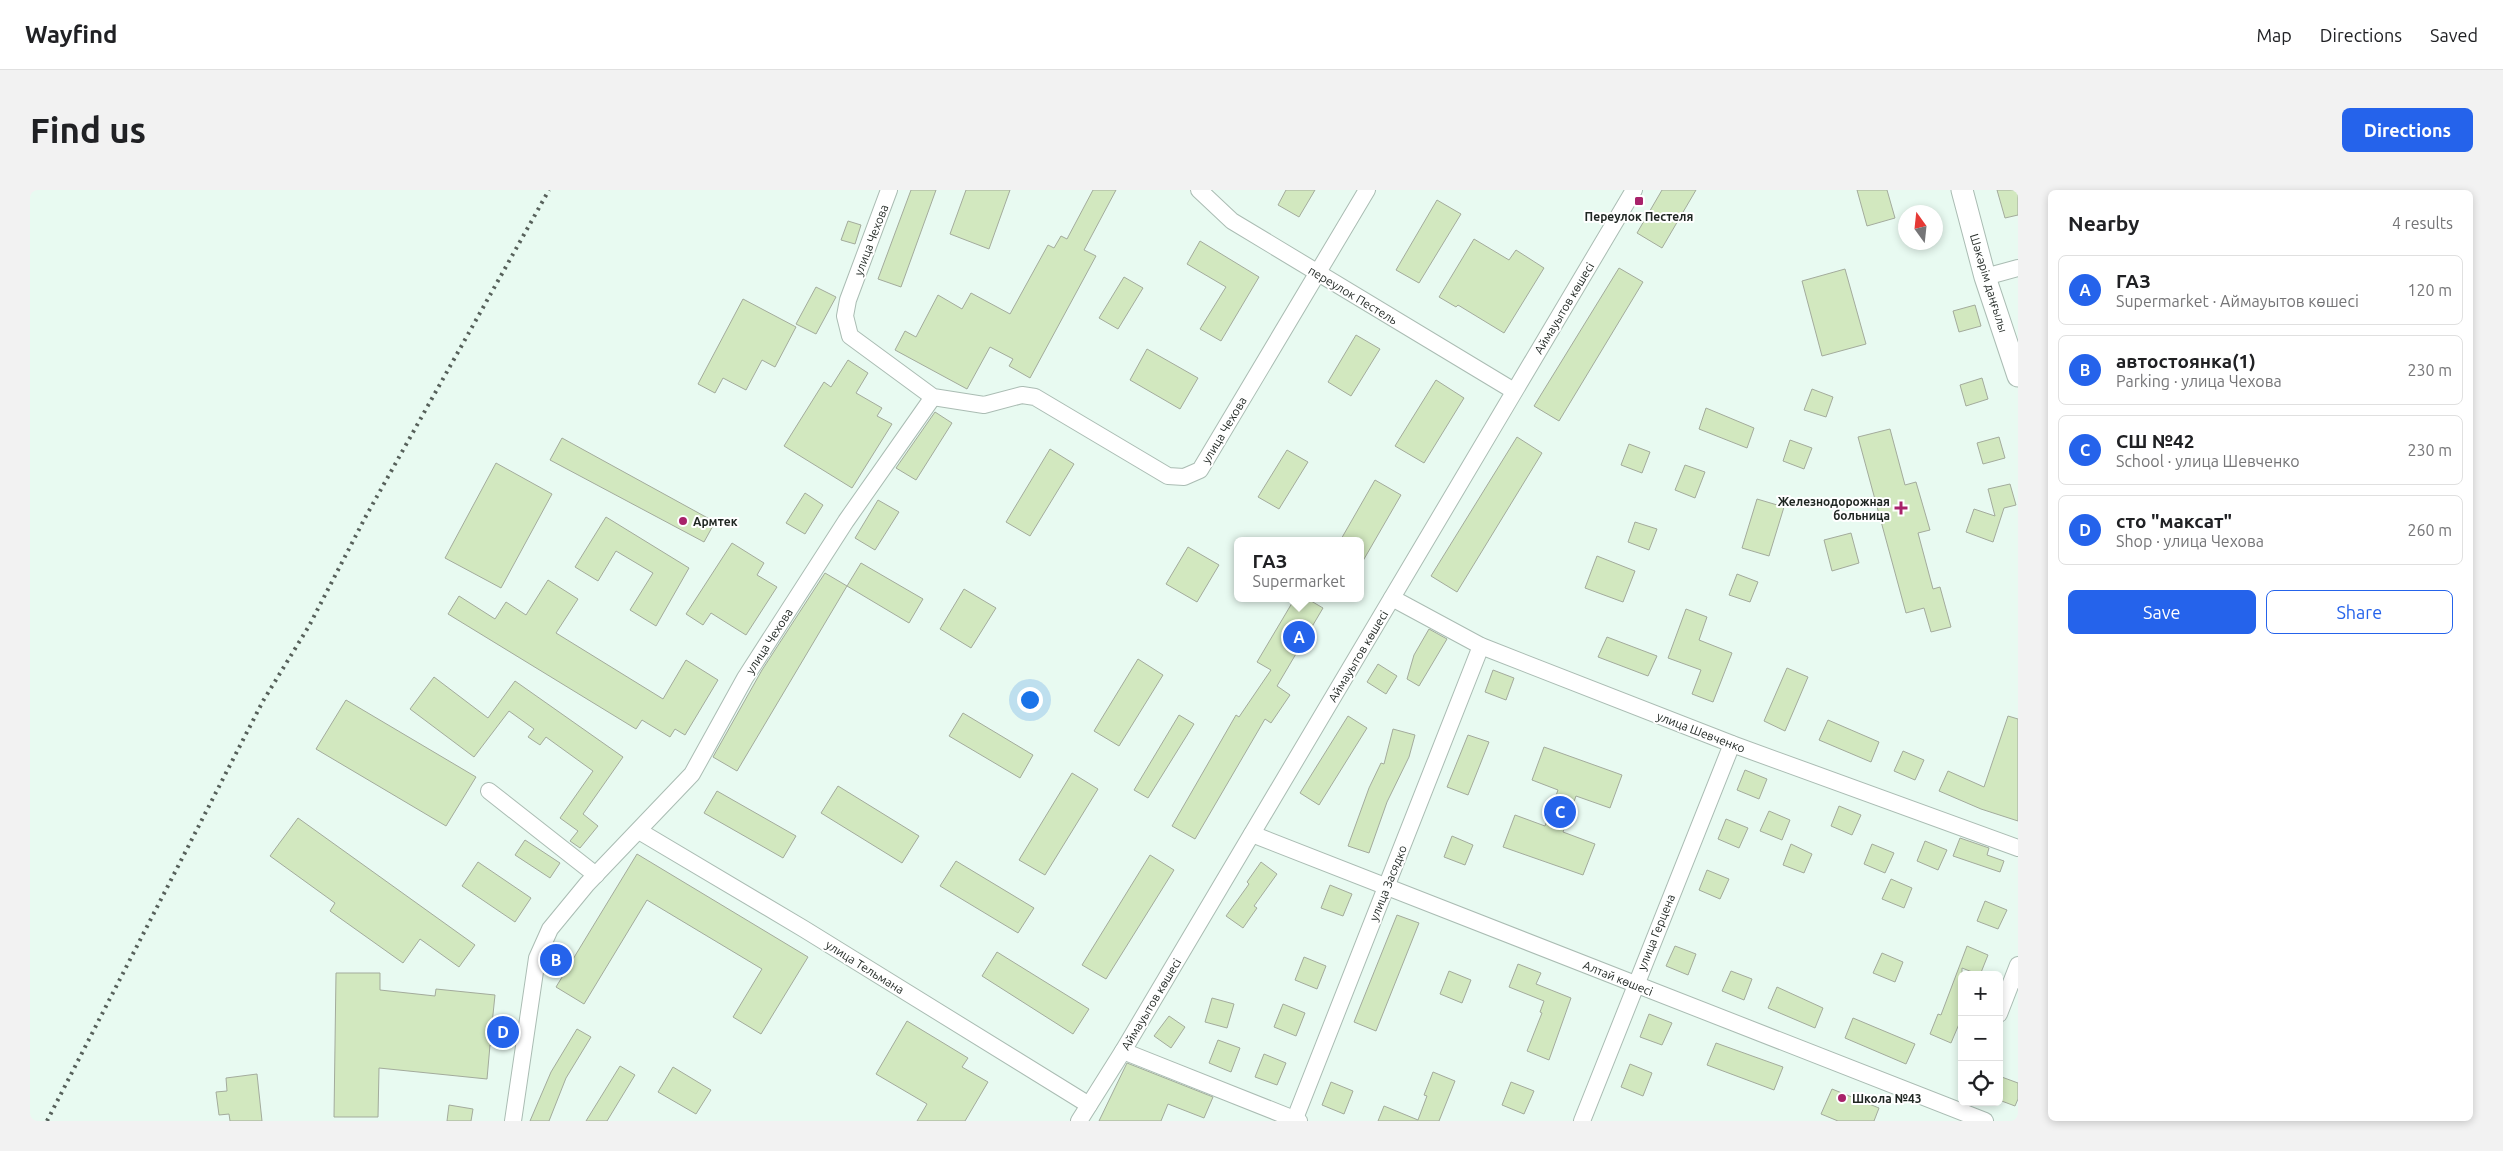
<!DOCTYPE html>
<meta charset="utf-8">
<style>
:root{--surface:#fff;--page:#f2f2f2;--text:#202124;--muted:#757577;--line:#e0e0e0;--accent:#2563eb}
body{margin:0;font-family:Ubuntu,sans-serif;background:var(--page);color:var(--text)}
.controls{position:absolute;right:15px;bottom:15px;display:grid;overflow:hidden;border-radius:8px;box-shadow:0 2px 8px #0003}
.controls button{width:45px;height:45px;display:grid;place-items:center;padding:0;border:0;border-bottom:1px solid var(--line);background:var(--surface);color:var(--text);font:25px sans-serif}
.compass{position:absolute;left:1868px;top:15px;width:45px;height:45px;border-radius:50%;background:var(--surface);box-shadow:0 2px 8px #0003;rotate:345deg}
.you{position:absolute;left:999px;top:509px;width:18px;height:18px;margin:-12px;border:4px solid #fff;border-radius:50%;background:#1a73e8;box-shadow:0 0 0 8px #1a73e833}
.badge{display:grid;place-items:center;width:32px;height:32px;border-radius:50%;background:var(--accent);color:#fff;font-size:16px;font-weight:700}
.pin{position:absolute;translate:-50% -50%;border:2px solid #fff;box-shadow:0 1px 5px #0006}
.popup{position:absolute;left:1204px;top:347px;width:130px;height:65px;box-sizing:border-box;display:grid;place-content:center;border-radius:8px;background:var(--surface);filter:drop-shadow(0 1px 4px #0005);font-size:16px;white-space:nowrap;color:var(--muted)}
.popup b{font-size:19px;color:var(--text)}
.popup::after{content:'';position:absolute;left:50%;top:100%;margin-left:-10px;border:10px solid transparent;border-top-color:var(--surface)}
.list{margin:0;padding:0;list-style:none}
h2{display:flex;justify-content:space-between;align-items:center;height:65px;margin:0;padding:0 20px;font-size:21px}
h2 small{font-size:16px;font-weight:400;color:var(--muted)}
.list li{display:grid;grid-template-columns:32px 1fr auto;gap:15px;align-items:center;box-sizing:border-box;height:70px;margin:0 10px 10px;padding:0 10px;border:1px solid var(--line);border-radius:8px}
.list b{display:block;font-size:19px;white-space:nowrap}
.list p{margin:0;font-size:16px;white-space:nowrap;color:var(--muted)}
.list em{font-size:16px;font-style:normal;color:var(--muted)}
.actions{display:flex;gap:10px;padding:15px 20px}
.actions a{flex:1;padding:11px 0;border:1px solid var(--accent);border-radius:8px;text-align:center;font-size:18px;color:var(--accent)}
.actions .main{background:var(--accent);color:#fff}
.icon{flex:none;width:28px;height:28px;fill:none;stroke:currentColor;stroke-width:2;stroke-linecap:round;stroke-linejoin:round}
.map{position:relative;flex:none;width:1988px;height:931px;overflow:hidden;border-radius:8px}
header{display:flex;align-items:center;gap:30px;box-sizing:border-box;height:70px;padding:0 25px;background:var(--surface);border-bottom:1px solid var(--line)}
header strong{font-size:24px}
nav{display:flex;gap:28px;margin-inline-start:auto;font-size:18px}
.intro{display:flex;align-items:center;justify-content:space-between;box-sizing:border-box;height:120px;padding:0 30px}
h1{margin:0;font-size:35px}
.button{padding:12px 22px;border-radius:8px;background:var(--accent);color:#fff;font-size:18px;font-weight:700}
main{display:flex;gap:30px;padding:0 30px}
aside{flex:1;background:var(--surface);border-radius:8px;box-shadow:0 2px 8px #0003}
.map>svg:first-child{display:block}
.building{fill:#d2e8bf;stroke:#a3ab9c}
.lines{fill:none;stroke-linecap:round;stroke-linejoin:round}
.minor-casing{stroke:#aabcb3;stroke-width:18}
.major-casing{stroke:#aabcb3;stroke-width:23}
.minor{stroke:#fff;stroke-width:16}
.major{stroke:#fff;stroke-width:21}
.rail{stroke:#56605a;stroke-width:4;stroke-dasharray:2.5 5;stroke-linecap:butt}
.poi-dot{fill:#a8226a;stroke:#fff;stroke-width:2}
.labels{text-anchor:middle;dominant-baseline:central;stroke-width:4;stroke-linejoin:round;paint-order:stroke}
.poi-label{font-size:12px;font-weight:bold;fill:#1f2622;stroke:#fff;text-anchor:start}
.street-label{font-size:12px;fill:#1f2622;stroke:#fff}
</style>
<header>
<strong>Wayfind</strong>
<nav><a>Map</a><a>Directions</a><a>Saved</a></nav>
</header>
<div class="intro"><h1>Find us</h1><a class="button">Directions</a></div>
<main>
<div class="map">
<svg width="1988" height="931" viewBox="0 0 1988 931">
<rect width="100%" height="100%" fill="#e8faf1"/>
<g class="building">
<polygon points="881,0 906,0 871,97 848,89"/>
<polygon points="936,0 980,0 959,59 920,44"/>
<polygon points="1063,0 1086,0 1054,60 1066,66 1000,188 979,176 983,169 960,157 937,199 865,160 875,141 886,147 908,105 932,119 941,103 980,124 1018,55 1024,58 1031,46 1037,49"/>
<polygon points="1256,0 1285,0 1269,27 1248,15"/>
<polygon points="1632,0 1666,0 1632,58 1607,43"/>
<polygon points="1827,0 1857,0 1865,28 1837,36"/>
<polygon points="1967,0 1988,0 1988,25 1975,28"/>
<polygon points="1407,10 1431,24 1389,93 1366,80"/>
<polygon points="818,31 831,35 825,54 811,50"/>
<polygon points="1444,49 1479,70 1486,60 1514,78 1474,143 1428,115 1426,117 1409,107"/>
<polygon points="1170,51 1229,87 1191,151 1170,139 1196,97 1157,74"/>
<polygon points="1589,78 1613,92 1529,231 1504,216"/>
<polygon points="1815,79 1836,154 1792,166 1772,91"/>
<polygon points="1094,87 1113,98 1088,139 1069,128"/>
<polygon points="786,97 806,107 786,144 766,134"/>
<polygon points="713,109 766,137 745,177 732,170 716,200 693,188 685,203 668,194"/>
<polygon points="1945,115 1951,136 1929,142 1923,121"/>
<polygon points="1326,145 1350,159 1321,206 1298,192"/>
<polygon points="1117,159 1168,188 1150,219 1100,190"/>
<polygon points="818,170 838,183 826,203 852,218 847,226 862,234 822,298 754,256 794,192 801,197"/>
<polygon points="1952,188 1958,209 1936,216 1930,195"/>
<polygon points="1406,190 1434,208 1394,273 1365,256"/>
<polygon points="1782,199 1803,207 1796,227 1774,220"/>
<polygon points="1676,218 1724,238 1717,258 1669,239"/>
<polygon points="905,222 922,233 886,290 866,278"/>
<polygon points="1860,239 1875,295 1886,292 1900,340 1888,343 1903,399 1910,397 1921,437 1901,442 1894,418 1876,423 1828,247"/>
<polygon points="1487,247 1512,263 1427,402 1401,386"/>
<polygon points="1969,247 1975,268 1953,274 1947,253"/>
<polygon points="532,248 685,332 674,352 520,270"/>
<polygon points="1760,250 1782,258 1774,279 1753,271"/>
<polygon points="1599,254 1620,262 1612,283 1591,275"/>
<polygon points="1020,259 1044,274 1000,346 976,332"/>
<polygon points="1257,260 1278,272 1249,319 1228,307"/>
<polygon points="466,273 522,304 471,398 415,368"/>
<polygon points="1655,275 1675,282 1665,308 1645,300"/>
<polygon points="1345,290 1371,305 1330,376 1330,351 1310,351"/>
<polygon points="1980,294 1986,315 1974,318 1963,352 1936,342 1944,319 1965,326 1958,299"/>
<polygon points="775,303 793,315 775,344 756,333"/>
<polygon points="1727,309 1754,317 1739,366 1712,358"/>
<polygon points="848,310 869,322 845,360 825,348"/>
<polygon points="576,327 659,378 626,436 600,420 623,383 586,361 568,391 545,377"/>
<polygon points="1605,332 1627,339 1619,360 1598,352"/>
<polygon points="1821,343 1829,373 1802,381 1794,350"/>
<polygon points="702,353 734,373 727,385 747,397 716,445 681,423 673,435 656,424"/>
<polygon points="1158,357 1189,375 1167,412 1136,394"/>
<polygon points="1567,366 1605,381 1593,412 1555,398"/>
<polygon points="831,373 893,409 879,433 817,396"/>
<polygon points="795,383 817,396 707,581 683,567 732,480"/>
<polygon points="1707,384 1728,392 1720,412 1699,405"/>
<polygon points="518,390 548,409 526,443 633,509 656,470 688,490 655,545 645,539 640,547 612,530 606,539 418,424 429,406 465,429 476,412 496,425"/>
<polygon points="934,399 966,418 941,458 910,439"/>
<polygon points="1265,408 1276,408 1293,418 1247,496 1260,505 1241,533 1235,529 1165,649 1142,636 1206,525 1209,527 1241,480 1227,472"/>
<polygon points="1656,419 1677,427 1669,450 1702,463 1683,512 1662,504 1671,480 1638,468"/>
<polygon points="1399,439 1417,449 1389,496 1377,489 1384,465"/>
<polygon points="1577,447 1627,466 1618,486 1568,467"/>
<polygon points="1108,469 1133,485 1089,556 1064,541"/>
<polygon points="1348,474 1367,486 1356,504 1337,492"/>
<polygon points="1757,478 1778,487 1755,541 1734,531"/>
<polygon points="1463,480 1484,488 1476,510 1455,502"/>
<polygon points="404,487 458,528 485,491 593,567 553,624 568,636 550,658 540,651 548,641 530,628 563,581 516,547 510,555 498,547 504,539 479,521 444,567 380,519"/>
<polygon points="316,510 446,587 416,636 286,559"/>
<polygon points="933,523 1003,565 990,588 919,546"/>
<polygon points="1149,525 1164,534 1118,608 1104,600"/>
<polygon points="1318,526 1337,538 1289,615 1270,603"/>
<polygon points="1978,526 1988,529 1988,631 1951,619 1909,601 1918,581 1954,597"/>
<polygon points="1798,530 1849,552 1841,572 1789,550"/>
<polygon points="1363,539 1385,545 1379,567 1357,612 1339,663 1318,656 1339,598 1351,573 1354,574"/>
<polygon points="1438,545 1459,552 1438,605 1417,597"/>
<polygon points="1514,557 1592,585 1580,618 1546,606 1533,642 1565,654 1553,685 1473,657 1485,625 1515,636 1528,600 1502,590"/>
<polygon points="1873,561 1894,570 1885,590 1864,581"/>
<polygon points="1715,580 1737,589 1729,609 1707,600"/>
<polygon points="1042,583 1068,599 1015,685 989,670"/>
<polygon points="808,596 889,646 872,673 791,623"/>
<polygon points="687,601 766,646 753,668 674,623"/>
<polygon points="1809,616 1831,625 1822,645 1801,636"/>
<polygon points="1739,621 1760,630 1752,650 1730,641"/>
<polygon points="268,628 445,755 429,777 390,749 373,773 300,721 305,713 240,666"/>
<polygon points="1696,629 1718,638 1709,658 1688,649"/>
<polygon points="1422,646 1443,655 1435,675 1414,667"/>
<polygon points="1930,648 1959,658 1957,665 1974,671 1970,682 1923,666"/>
<polygon points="495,650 530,673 520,688 485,665"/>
<polygon points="1895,651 1917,660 1908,680 1887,671"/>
<polygon points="1761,654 1782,664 1774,683 1753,675"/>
<polygon points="1842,654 1864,663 1855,683 1834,674"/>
<polygon points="607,664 778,767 731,844 703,827 732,779 617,710 554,814 526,797"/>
<polygon points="1120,665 1144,680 1076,789 1052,775"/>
<polygon points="926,671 1004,718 988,743 910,696"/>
<polygon points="448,672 501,708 485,732 432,696"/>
<polygon points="1231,672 1247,684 1224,716 1227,718 1213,738 1196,726 1219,694 1217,692"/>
<polygon points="1677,680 1699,689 1690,709 1669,700"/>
<polygon points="1861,689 1882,698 1874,718 1852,709"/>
<polygon points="1300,695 1322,704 1313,726 1291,718"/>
<polygon points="1955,711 1977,720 1968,739 1947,731"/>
<polygon points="1367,725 1389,733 1346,841 1324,832"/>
<polygon points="1645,756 1666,764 1658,785 1636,776"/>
<polygon points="1937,756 1958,765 1950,785 1932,778 1932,827 1921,853 1900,844 1908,824 1911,825"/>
<polygon points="967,762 1059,819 1043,844 952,786"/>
<polygon points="1852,763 1873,772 1865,792 1843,783"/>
<polygon points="1274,767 1296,776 1287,799 1265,790"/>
<polygon points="1488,774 1511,783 1506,794 1541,808 1519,870 1497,861 1512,823 1510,822 1514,811 1479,797"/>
<polygon points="1419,781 1441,790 1432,813 1410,804"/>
<polygon points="1701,781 1722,789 1714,810 1692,801"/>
<polygon points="306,783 350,783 350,800 405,806 406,799 465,805 462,834 475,836 473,856 460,855 457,889 349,878 348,927 304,927"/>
<polygon points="1747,797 1793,818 1785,838 1738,818"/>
<polygon points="1182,808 1204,814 1197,838 1175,832"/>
<polygon points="1253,814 1275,823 1266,846 1244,837"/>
<polygon points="1619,824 1642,833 1632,855 1610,847"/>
<polygon points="1139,826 1155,837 1141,858 1124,846"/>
<polygon points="1823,828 1885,854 1876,874 1815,848"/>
<polygon points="877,831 938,868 932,877 958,892 935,931 887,931 897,914 846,884"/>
<polygon points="547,839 561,847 536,888 519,931 500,931 521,882"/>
<polygon points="1188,850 1210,858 1201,882 1179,873"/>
<polygon points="1686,853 1753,877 1744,900 1677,875"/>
<polygon points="1234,864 1256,873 1247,895 1225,887"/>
<polygon points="1097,873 1183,907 1174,928 1138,914 1131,931 1069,931"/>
<polygon points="1600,874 1622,883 1613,906 1591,897"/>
<polygon points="590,876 605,885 577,931 556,931"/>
<polygon points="643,877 681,900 666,924 628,902"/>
<polygon points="1403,882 1425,891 1409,931 1348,931 1354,916 1388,930 1397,906 1394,905"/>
<polygon points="227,884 232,931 200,931 199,924 189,925 186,902 197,901 196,888"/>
<polygon points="1969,886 1988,893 1988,909 1985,916 1969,910"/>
<polygon points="1301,892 1323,901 1314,924 1292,915"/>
<polygon points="1481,892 1504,901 1494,924 1472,915"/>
<polygon points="1802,899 1849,918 1844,931 1808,931 1791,924"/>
<polygon points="419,915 443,919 441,931 417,931"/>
</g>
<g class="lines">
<g class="minor-casing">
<g id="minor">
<polyline points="859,0 818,110 815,126 820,146 903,207 954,215 992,205 1005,207 1138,286 1154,287 1170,280 1337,0"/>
<polyline points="1169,0 1202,31 1484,201"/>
<polyline points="1955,87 1988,78"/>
<polyline points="1362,408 1451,456 1702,554 1988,658"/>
<polyline points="459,601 566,685"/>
<polyline points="609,641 774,739 1059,915"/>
<polyline points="1222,644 1955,931"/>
<polyline points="1969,824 1988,775"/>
<polyline points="1093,861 1269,931"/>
<polyline points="483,931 507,768 520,739 557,694 662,584 715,488 816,331 903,207"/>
<polyline points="1049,931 1093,861 1604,0"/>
<polyline points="1264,931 1451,456"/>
<polyline points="1552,931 1702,554"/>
</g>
</g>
<g class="major-casing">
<polyline id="major" points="1932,0 1955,87 1988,186"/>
</g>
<use href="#minor" class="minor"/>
<use href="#major" class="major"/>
<polyline class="rail" points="17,931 233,511 279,436 336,326 519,0"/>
</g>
<g class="poi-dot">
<rect x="1604" y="6" width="10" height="10" rx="2.5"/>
<path d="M1868.5 310.5h5v5h5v5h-5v5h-5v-5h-5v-5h5z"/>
<circle cx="653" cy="331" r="5"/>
<circle cx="1812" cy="908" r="5"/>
</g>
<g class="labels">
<g class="poi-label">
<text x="1609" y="26" text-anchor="middle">Переулок Пестеля</text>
<text x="1860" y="311" text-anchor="end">Железнодорожная<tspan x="1860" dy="14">больница</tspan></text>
<text x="663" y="331">Армтек</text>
<text x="1822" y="908">Школа №43</text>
</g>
<g class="street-label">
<text transform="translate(841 50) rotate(-69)">улица Чехова</text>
<text transform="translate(1959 93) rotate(73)">Шәкәрім даңғылы</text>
<text transform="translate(1323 105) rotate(31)">переулок Пестель</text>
<text transform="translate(1534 118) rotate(-59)">Аймауытов көшесі</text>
<text transform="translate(1194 240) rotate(-59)">улица Чехова</text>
<text transform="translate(739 451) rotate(-57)">улица Чехова</text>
<text transform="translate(1328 466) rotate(-59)">Аймауытов көшесі</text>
<text transform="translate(1671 542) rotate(21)">улица Шевченко</text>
<text transform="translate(1358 693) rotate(-68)">улица Засядко</text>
<text transform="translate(1626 742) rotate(-68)">улица Герцена</text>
<text transform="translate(835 777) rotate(32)">улица Тельмана</text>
<text transform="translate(1588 788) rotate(22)">Алтай көшесі</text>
<text transform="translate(1121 814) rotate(-59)">Аймауытов көшесі</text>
</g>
</g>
</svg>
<div class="controls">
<button>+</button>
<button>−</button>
<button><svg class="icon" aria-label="locate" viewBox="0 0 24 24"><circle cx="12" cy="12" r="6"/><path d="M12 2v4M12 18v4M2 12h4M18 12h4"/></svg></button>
</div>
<svg class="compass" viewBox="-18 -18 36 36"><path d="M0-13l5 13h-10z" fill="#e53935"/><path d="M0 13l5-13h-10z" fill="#757577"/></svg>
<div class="you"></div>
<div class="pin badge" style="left:1269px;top:447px">A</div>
<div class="popup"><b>ГАЗ</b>Supermarket</div>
<div class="pin badge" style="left:526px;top:770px">B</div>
<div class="pin badge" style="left:1530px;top:622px">C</div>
<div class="pin badge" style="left:473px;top:842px">D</div>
</div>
<aside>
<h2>Nearby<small>4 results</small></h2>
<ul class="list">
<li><span class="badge">A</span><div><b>ГАЗ</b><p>Supermarket · Аймауытов көшесі</p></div><em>120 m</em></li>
<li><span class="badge">B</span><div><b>автостоянка(1)</b><p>Parking · улица Чехова</p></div><em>230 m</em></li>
<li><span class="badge">C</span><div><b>СШ №42</b><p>School · улица Шевченко</p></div><em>230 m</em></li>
<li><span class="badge">D</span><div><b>сто &quot;максат&quot;</b><p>Shop · улица Чехова</p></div><em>260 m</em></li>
</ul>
<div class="actions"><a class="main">Save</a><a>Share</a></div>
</aside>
</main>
